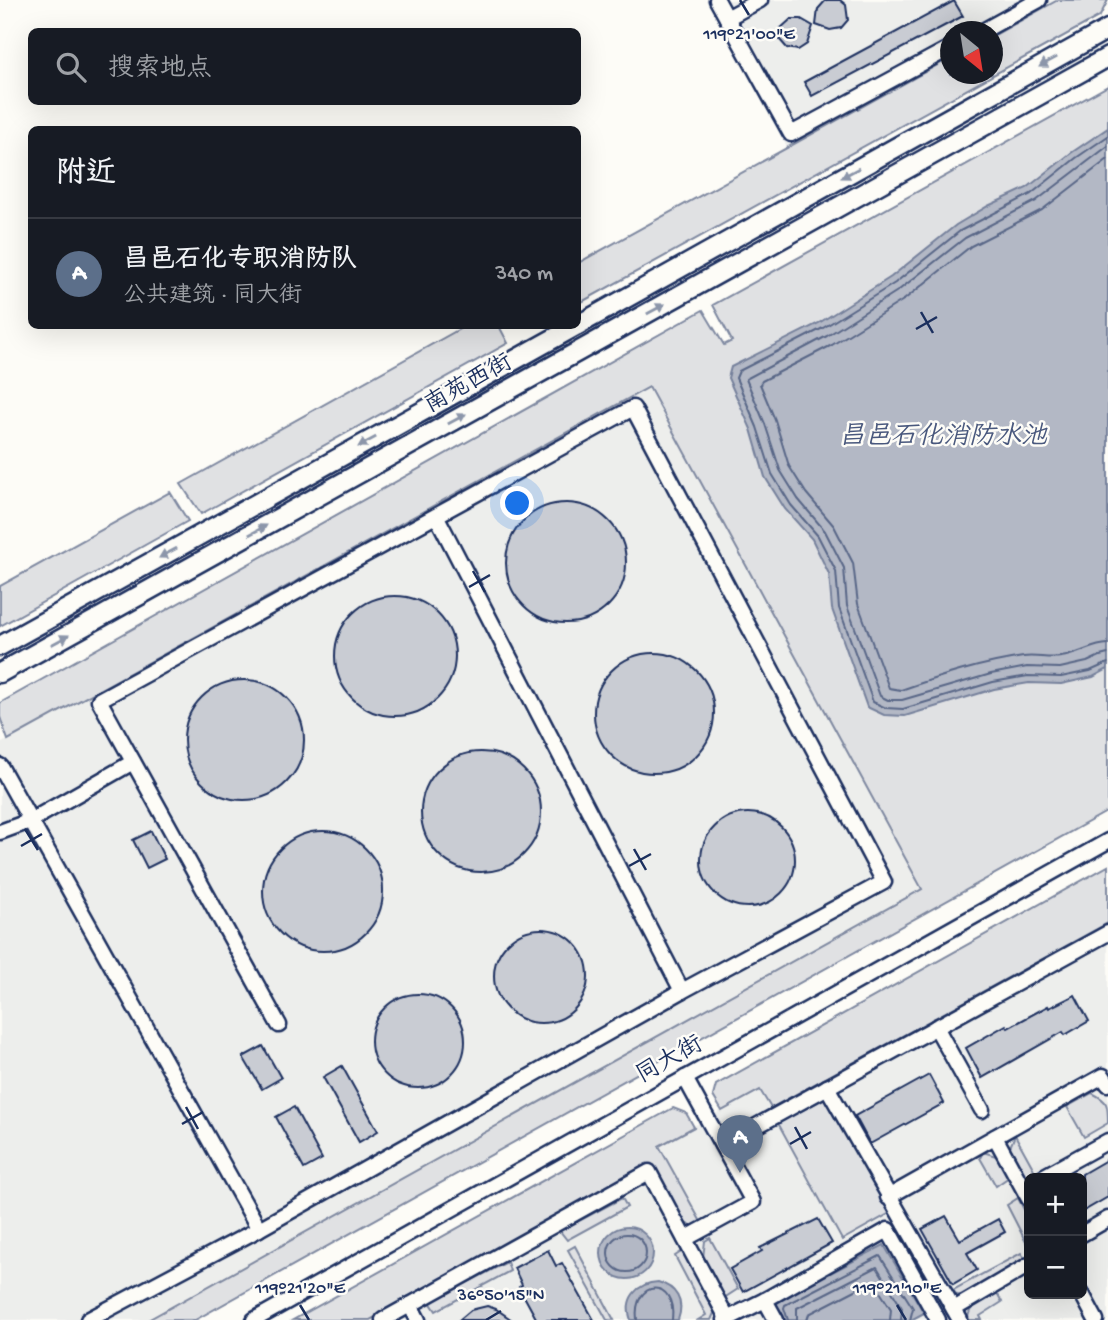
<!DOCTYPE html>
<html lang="zh">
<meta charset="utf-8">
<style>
:root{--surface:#171b24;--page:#242831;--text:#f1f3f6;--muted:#9ea1a6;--line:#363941;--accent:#1f6fb2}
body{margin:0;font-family:"Gochi Hand","LXGW WenKai TC",sans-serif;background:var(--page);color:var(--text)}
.controls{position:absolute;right:21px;bottom:21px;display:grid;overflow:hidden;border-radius:10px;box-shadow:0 7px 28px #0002}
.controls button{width:63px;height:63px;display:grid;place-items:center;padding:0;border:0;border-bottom:2px solid var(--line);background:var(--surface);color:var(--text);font:35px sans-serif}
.compass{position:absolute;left:940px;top:21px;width:63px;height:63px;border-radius:50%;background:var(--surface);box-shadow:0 7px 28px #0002;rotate:150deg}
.you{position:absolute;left:518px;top:504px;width:24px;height:24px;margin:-18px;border:5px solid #fff;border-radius:50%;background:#1a73e8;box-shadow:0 0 0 10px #1a73e833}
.badge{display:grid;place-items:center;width:46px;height:46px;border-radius:50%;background:var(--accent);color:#fff;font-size:23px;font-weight:700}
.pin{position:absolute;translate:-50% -58px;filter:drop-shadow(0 2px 4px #0008)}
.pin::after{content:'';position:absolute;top:37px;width:24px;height:21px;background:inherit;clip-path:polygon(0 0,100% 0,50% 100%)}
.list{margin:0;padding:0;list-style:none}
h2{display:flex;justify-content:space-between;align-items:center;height:91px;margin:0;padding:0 28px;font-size:30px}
h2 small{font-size:23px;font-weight:400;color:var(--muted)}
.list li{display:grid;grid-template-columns:46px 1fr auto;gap:21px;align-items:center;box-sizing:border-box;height:112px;padding:0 28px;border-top:2px solid var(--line)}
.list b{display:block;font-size:26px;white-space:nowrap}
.list p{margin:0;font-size:23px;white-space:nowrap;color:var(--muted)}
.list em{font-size:23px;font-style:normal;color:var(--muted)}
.icon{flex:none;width:38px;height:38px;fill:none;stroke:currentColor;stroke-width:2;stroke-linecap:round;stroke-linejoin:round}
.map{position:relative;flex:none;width:1108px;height:1320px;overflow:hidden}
.search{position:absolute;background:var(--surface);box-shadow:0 7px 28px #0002;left:28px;top:28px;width:553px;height:77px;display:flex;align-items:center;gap:18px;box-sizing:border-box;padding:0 24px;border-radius:10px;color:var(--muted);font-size:26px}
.panel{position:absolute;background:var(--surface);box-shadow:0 7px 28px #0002;left:28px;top:126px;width:553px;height:203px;border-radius:10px}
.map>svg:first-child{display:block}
.built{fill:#edeeec;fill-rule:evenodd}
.green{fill:#e0e1e3;stroke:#7e88a0;stroke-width:2}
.water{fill:#b3b8c5;stroke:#76819c;stroke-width:2}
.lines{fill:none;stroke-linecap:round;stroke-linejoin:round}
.shore{stroke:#586687;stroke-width:2}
.building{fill:#c9ccd3;stroke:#1b2f5e;stroke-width:2}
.minor-casing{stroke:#1b2f5e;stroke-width:19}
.major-casing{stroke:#1b2f5e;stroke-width:23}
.minor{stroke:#fdfcf7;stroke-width:14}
.major{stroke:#fdfcf7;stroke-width:18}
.oneway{fill:#8c96aa}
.ticks{fill:none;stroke:#1b2f5e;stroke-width:2.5}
.labels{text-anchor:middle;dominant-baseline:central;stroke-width:5;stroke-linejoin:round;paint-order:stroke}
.street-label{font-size:24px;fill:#1b2f5e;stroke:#fdfcf7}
.water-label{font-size:26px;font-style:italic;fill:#49587d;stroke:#fdfcf7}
.ticks-label{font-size:18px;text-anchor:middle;fill:#1b2f5e;stroke:#fdfcf7;stroke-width:5;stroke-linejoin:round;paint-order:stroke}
</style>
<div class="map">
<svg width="1108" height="1320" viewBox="0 0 1108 1320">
<rect width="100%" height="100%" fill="#fdfcf7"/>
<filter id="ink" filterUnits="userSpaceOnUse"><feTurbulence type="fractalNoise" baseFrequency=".0143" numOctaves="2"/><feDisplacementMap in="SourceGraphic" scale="14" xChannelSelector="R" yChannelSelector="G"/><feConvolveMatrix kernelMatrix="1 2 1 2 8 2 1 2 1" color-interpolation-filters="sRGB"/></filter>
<g filter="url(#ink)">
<g class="built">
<polygon points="706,0 1058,0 993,36 992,32 950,32 950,58 787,147"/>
<polygon points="649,387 922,889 155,1320 0,1320 0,744"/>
<path d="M 1108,898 L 1108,1320 L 345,1320 L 760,1089 ZM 1029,1178 L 1082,1178 L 1082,1294 L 1029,1294 Z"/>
</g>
<g class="green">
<polygon points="1058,0 1108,0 1100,16 578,304 578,263 950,58 950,74 992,74 993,36"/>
<polygon points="1108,86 1108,811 195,1320 148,1320 922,889 649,387 8,740 0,717 0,703 703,310 724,345 732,341 713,305"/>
<polygon points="465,326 499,326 508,343 201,514 181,484"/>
<polygon points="170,492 188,521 0,626 0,586"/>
<polygon points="1108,866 1108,923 771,1108 760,1090 722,1111 713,1096 716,1085"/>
<path d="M 1092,1093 C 1108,1101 1108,1104 1108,1123 L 1084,1137 L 1067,1107 Z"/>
<polygon points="825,1098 890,1213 842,1240 778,1123"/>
<polygon points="673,1108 686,1113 694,1127 659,1146 701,1222 691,1226 685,1223 651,1166 370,1320 293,1320"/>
<polygon points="1015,1135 1037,1175 1025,1175 1010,1147"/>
<polygon points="983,1152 996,1156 1009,1177 996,1186 980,1158"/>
<polygon points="622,1198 627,1207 567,1240 560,1231"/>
<polygon points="1018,1198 1029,1219 1029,1248 1007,1205"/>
<polygon points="710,1238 738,1289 724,1298 703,1258 705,1241"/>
<polygon points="575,1246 614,1320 607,1320 568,1250"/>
<polygon points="683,1251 715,1311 711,1320 698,1320 706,1315 675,1256"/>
<polygon points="1021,1253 1027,1262 967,1296 957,1295 953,1290"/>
<polygon points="507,1262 510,1271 436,1311 430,1302"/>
<path d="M 996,1291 L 1002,1302 L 980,1316 L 982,1320 L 968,1320 C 968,1304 983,1299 996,1291 Z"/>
</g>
<g class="water">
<polygon points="1108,128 1108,669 1093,677 1061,684 1029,683 994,689 905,716 884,715 867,707 832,609 829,574 812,539 785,509 765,477 751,429 728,378 731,367 819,323 891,277 956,225 988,206 1027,188 1071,153"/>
<circle cx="627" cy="1253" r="26"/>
<polygon points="884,1245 924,1313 911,1320 782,1320 773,1303"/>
<path d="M 658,1282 C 676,1287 685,1301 678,1320 L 631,1320 C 623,1299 637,1283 658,1282 Z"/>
</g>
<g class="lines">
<g class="shore">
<polyline points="1108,136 1076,158 1031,194 960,231 895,283 823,328 739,371 736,378 757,427 772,474 791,505 818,536 836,571 839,608 873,702 886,708 903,709 993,682 1028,676 1061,677 1090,671 1108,663"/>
<polyline points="1108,146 1036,201 965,238 899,290 827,336 746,379 765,424 780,470 798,499 825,531 844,568 847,606 880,696 888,700 902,700 991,674 1027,667 1060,668 1087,662 1100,656 1108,654"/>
<path d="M 1108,159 L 1042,210 L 971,246 L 905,299 L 832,345 L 762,381 L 760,384 L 775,420 L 789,466 L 806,493 L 834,526 L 853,563 L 858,604 L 889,688 L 901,690 C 941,676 981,663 1023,657 C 1035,655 1048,659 1061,657 C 1078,655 1093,644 1108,644"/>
<circle cx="627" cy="1253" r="19"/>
<path d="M 637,1320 C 632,1279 677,1277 672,1320"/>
<polyline points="788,1320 784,1308 785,1305 880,1256 913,1308 910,1320"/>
<polyline points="797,1320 797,1308 877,1267 902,1308 901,1320"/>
<polyline points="807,1320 809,1314 873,1281 891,1309 890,1320"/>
</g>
</g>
<g class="building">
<polygon points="826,0 840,0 846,5 848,20 841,28 830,30 816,25 818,9"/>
<polygon points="954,1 963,16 812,96 804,82"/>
<polygon points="791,19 801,19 813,26 807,44 798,50 787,48 780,40 780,29"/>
<circle cx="566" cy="563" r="60"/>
<circle cx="395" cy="656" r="60"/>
<circle cx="654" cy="713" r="60"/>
<circle cx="244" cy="740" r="60"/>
<circle cx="481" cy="812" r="60"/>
<circle cx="748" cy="860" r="47"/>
<circle cx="323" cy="891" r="60"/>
<polygon points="151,831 165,859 147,868 133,840"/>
<circle cx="541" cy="976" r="47"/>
<circle cx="418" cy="1041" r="47"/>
<polygon points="1075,995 1089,1021 1065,1035 1063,1032 982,1078 966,1048 1006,1025 1008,1028 1048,1006 1049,1008"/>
<polygon points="263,1046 281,1078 262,1089 243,1057"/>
<polygon points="342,1066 378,1131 359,1142 323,1077"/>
<polygon points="929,1075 944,1103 870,1144 855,1116"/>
<polygon points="294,1107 322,1159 304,1169 276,1117"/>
<polygon points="1108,1159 1108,1197 1082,1212 1082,1174"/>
<polygon points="946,1216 960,1240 998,1219 1005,1232 967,1253 977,1270 953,1284 922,1229"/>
<polygon points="818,1219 832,1243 743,1292 730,1269 762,1251 760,1248"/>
<polygon points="548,1250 556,1266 562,1263 594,1320 537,1320 519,1287 522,1285 514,1268"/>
<polygon points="487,1306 496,1309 512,1320 459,1320 471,1310"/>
</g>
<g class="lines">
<g class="minor-casing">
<g id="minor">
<polyline points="717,0 791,134 950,48"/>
<polyline points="727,18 760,0"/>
<polyline points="981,32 1039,0"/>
<polyline points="0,766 259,1229"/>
<polyline points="0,832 30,821 133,762"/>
<polyline points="279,1025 99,700 633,408 884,882 682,991"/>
<polyline points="936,1027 982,1110"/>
<polyline points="827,1087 960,1320"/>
<polyline points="995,1137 1029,1199"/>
<polyline points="722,1145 1108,933"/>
<polyline points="1041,1178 1108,1141"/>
<polyline points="888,1197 1103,1076 1108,1084"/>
<polyline points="1082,1234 1108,1219"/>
<polyline points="685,1239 753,1202 685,1078"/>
<polyline points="1082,1294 1096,1320"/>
<polyline points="765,1300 776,1320"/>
<polyline points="410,1305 418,1320"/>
<polyline points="954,1309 1029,1265"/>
<polyline points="88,1320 259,1229 682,991 437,517"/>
<polyline points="254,1320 1108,841"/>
<polyline points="383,1320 649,1172 728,1320"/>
<polyline points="725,1320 765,1300 888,1230 938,1320"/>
</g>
</g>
<g class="major-casing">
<g id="major">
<polyline points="578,325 1108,29"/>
<polyline points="0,646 576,326"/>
<polyline points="0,673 1108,57"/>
</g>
</g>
<use href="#minor" class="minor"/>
<use href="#major" class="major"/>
</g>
<defs><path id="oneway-solid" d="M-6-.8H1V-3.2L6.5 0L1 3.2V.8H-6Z" transform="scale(1.75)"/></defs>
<g class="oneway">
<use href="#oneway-solid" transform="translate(1048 62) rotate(151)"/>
<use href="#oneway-solid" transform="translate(850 173) rotate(151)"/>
<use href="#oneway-solid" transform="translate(656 309) rotate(-29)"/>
<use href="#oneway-solid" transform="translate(457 419) rotate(-29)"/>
<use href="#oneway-solid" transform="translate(367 442) rotate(151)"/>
<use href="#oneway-solid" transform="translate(258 530) rotate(-29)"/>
<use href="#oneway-solid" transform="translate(168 553) rotate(151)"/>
<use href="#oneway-solid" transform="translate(60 640) rotate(-29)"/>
</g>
</g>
<path class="ticks" d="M 740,0 L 749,15M 921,312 L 933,333M 916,329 L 937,317M 473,571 L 485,592M 469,587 L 490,575M 25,829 L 38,850M 21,846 L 42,834M 634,849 L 646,870M 629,866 L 651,854M 186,1107 L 198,1129M 182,1124 L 203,1112M 795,1127 L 807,1149M 790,1144 L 811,1132M 300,1305 L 309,1320M 897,1305 L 906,1320M 486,1320 L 501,1311"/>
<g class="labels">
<g class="street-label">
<text transform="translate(469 385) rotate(-29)">南苑西街</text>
<text transform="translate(670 1061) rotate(-29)">同大街</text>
</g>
<g class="water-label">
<text x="943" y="438">昌邑石化消防水池</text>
</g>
</g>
<g class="ticks-label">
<text x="749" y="39">119°21'00"E</text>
<text x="300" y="1293">119°21'20"E</text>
<text x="897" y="1293">119°21'10"E</text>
<text x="501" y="1300">36°50'15"N</text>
</g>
</svg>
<div class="controls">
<button>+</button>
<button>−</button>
</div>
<svg class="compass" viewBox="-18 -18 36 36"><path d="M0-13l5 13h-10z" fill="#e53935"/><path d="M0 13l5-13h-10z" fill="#9ea1a6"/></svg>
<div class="you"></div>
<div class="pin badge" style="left:740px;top:1173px;background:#5c6f8a">A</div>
<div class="search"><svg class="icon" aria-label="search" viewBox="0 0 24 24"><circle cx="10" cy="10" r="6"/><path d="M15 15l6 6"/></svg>搜索地点</div>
<section class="panel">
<h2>附近<small></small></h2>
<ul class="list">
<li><span class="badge" style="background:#5c6f8a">A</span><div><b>昌邑石化专职消防队</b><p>公共建筑 · 同大街</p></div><em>340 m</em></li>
</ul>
</section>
</div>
